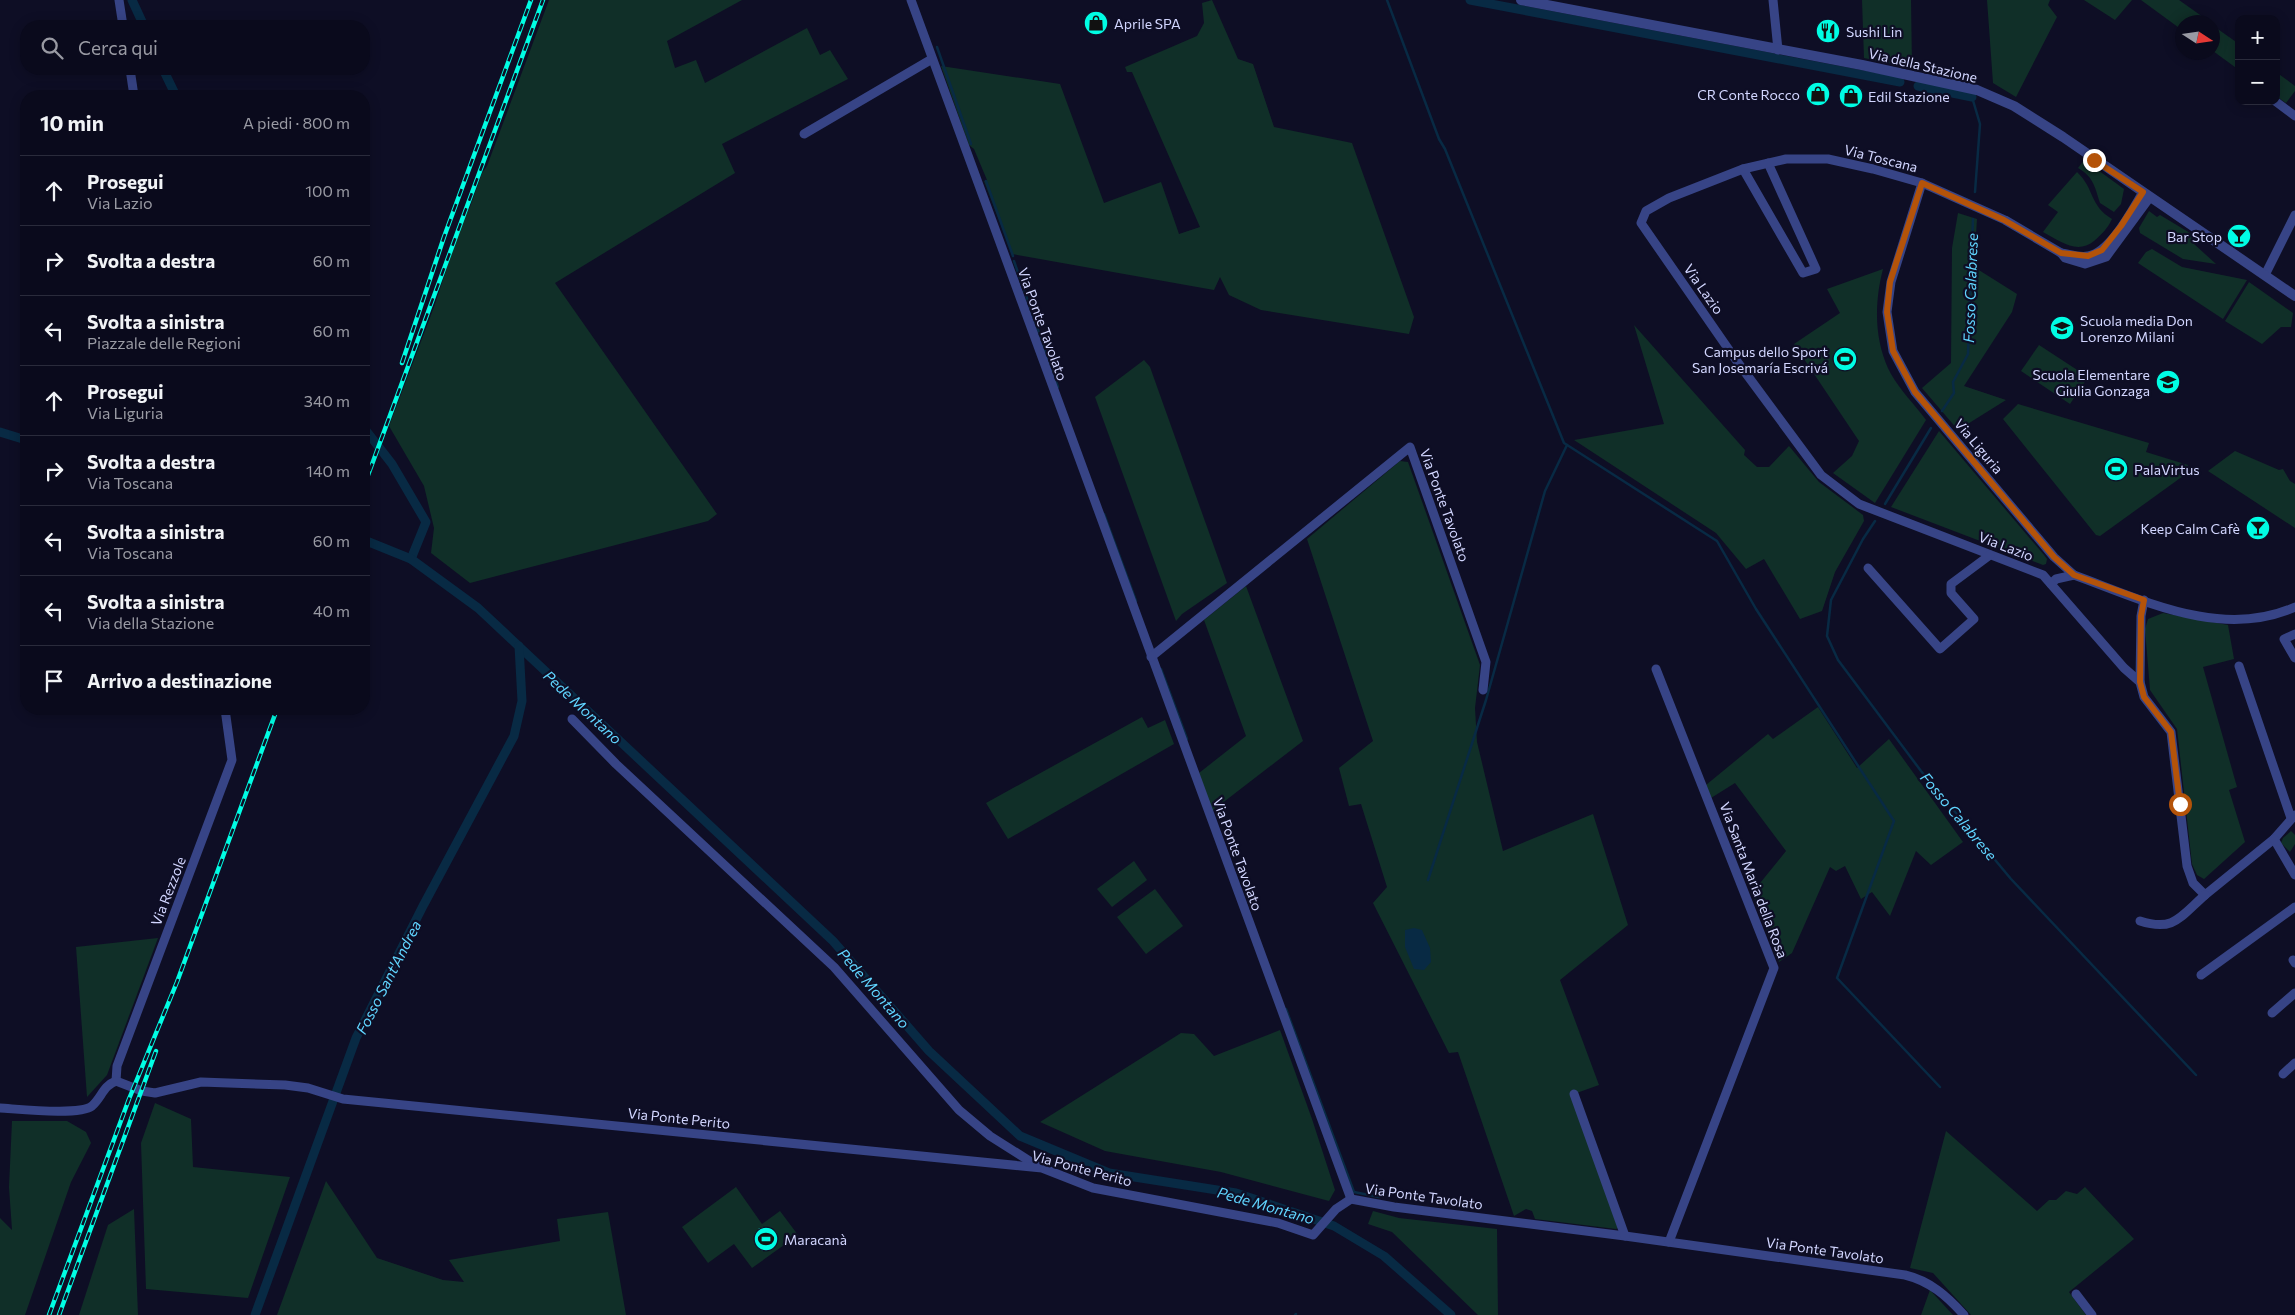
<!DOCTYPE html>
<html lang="it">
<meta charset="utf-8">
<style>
:root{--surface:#0a0a1c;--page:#131325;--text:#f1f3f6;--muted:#999aa3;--line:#2a2b3b}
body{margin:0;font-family:Commissioner,sans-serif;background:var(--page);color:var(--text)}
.controls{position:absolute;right:15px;top:15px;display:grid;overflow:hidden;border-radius:10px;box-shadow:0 2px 12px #0003}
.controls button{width:45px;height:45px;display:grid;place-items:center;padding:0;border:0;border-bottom:1px solid var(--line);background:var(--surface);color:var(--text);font:25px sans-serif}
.compass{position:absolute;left:2175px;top:15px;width:45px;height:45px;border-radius:50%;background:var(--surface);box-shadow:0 2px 12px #0003;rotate:102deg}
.stop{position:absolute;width:15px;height:15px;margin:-11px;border:4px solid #b45309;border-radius:50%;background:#fff}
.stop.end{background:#b45309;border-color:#fff;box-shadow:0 1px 5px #0008}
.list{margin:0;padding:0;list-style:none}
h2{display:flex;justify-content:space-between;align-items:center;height:65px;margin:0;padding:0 20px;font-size:21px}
h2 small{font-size:16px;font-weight:400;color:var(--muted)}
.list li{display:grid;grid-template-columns:32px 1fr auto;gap:15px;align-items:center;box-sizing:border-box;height:70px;padding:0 20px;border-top:1px solid var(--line)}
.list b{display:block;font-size:19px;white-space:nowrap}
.list p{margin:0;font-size:16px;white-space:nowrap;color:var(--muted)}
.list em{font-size:16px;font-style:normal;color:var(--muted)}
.icon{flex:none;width:28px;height:28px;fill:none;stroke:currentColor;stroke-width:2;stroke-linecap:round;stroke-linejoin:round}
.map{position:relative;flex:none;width:2295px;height:1315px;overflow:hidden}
.search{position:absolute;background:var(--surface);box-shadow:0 2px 12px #0003;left:20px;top:20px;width:350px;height:55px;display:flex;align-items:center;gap:12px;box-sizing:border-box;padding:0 18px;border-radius:20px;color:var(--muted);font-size:19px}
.panel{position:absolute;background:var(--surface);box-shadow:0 2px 12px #0003;left:20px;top:90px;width:350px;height:625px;border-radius:20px}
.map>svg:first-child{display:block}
.green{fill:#102f28}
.water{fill:#082a44}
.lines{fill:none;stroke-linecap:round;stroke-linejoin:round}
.stream{stroke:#082a44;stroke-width:2.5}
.canal{stroke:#082a44;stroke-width:9}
.minor{stroke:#374486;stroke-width:9}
.tertiary{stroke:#374486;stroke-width:10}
.rail-casing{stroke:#00fde4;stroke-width:4.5}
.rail{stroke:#0e0e25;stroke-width:2.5;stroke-dasharray:8;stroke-linecap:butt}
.route{stroke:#b45309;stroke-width:6}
.labels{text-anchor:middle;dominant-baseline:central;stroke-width:4.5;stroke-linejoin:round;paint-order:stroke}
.poi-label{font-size:14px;fill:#d2d6ff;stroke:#0e0e25;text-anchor:start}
.street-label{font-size:14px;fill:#d2d6ff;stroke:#0e0e25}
.water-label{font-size:15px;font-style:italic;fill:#60d5ff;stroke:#0e0e25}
</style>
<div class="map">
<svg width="2295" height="1315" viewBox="0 0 2295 1315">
<rect width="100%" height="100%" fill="#0e0e25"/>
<g class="green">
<polygon points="549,0 742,0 667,41 675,68 696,60 705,83 807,28 820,55 830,50 848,79 722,144 735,173 555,283 717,514 708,521 470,583 431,553 434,528 424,486 389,426 434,307 462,222 470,207 482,173 487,166"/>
<polygon points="1212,0 1238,59 1253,64 1274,127 1352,143 1414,317 1409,334 1261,310 1229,295 1220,277 1214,290 1012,254 984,181 987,180 974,149 969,145 941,66 1060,84 1104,203 1161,182 1179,234 1200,227 1132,72 1127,72 1125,67 1197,36 1204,23 1202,3"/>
<polygon points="1862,0 1911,0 1912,68 1864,58"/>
<polygon points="1987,0 2050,0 2048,5 2057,17 2016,97 1993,83"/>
<polygon points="2084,0 2132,0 2115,20"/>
<polygon points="2141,0 2179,0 2210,22 2182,22 2182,30"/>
<polygon points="2212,25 2239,44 2239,70 2213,51"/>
<polygon points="2276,72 2295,86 2295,91 2286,103 2276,96"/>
<path d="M 2084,160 L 2124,189 L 2121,204 L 2114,212 L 2100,203 C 2095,188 2094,177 2078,168 Z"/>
<path d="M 2077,172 C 2095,189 2089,205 2112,219 C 2108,228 2101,235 2094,241 C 2077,255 2060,241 2043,232 L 2058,212 L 2048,205 Z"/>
<polygon points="2149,211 2157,217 2160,215 2195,236 2194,244 2216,264 2183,259 2140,233 2139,228"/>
<polygon points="1958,213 1977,219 1974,267 2017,294 2012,312 1964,386 2006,400 1958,430 1922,388 1951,363 1952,248"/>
<polygon points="2152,249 2182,267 2247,280 2223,319 2138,263 2146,252"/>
<path d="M 1883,269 C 1874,303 1874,342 1891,374 C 1900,390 1915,405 1926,420 L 1875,503 L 1833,473 L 1852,456 L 1859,441 L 1794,344 L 1840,313 L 1827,289 Z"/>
<polygon points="2249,282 2293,313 2291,327 2281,327 2262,344 2225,321"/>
<polygon points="1634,325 1745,450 1744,455 1757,467 1769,467 1789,446 1819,482 1863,515 1864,521 1835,572 1822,611 1800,619 1764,559 1746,569 1716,533 1574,440 1664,424"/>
<polygon points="2039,345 2088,377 2070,404 2021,371"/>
<polygon points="1144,360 1150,367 1227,583 1182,614 1176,621 1095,397"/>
<polygon points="2018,404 2149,443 2146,452 2188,465 2190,471 2100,536 2096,535 2003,419"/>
<polygon points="1939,431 2044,555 2047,559 2046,564 2043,565 1891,507"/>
<polygon points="2235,451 2279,470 2283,469 2290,481 2295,484 2295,528 2208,471"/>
<polygon points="1400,461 1408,462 1480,665 1475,708 1477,742 1503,851 1593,814 1628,925 1560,980 1599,1085 1571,1095 1618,1228 1616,1229 1535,1219 1532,1211 1526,1209 1514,1216 1458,1052 1449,1053 1373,903 1387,887 1361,804 1349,806 1339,768 1373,741 1307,539"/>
<polygon points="1246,586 1303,741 1212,811 1199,773 1246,736 1204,620"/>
<polygon points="2163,613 2228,625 2234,659 2203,667 2237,787 2229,790 2245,842 2204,879 2197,875 2192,864 2177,729 2150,690 2145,629 2148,619"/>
<polygon points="1818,707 1857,768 1889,739 1963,842 1931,865 1916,851 1890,916 1872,892 1861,899 1845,866 1836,871 1830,867 1792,953 1779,962 1752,893 1786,851 1735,783 1711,798 1706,785 1768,734 1773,739"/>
<polygon points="1142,717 1148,728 1165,720 1174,744 1008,839 986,803"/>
<polygon points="2291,831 2295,835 2295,844 2290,852 2281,843 2283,838"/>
<polygon points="1134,861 1147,880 1112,907 1097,889"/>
<polygon points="1155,889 1183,926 1146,954 1117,917"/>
<polygon points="158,938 107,1075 87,1097 76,947"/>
<polygon points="1280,1030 1312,1119 1335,1190 1329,1201 1221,1172 1105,1151 1040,1122 1181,1033 1194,1034 1214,1056"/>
<polygon points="155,1103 191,1119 193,1167 290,1177 248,1298 146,1289 141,1143"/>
<polygon points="12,1121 67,1121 86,1132 91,1143 71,1182 25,1315 0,1315 0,1218 12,1230 9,1187"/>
<polygon points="1946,1131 2037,1211 2049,1200 2056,1200 2066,1191 2077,1194 2085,1187 2134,1239 2069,1292 2086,1315 1971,1315 1933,1273 1910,1268"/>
<polygon points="326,1181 377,1258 443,1280 464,1282 449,1260 560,1241 557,1219 608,1212 626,1315 277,1315"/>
<polygon points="736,1187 762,1224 780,1211 798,1235 752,1268 734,1244 708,1263 682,1227"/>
<polygon points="134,1209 138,1315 79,1315 108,1225"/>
<polygon points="1373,1211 1399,1218 1497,1229 1498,1315 1478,1315 1392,1232 1368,1224"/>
<polygon points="1930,1290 1953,1315 1921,1315"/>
</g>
<polygon class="water" points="1414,928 1422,930 1430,948 1431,962 1424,970 1414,969 1405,947 1405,930"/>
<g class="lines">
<g class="stream">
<polyline points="1387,0 1439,139 1445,149 1564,443 1717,541 1756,609 1894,821 1837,978 1940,1087"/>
<polyline points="937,47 971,144"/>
<polyline points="1972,97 1980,124 1975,192"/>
<polyline points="986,181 1013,256"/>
<polyline points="1014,261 1058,387"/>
<polyline points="1942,411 1954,393 1953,382 1968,354 1973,219"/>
<polyline points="1885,504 1931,428"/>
<polyline points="1104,514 1136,601"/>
<polyline points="1875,521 1863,539 1831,600 1827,636 1838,660 1921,771 2011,879 2196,1075"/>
<polyline points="1161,669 1187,739"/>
<polyline points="1428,880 1486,700 1545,491 1567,445"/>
<polyline points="1286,1009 1354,1192 1379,1197"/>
<polyline points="1295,1315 1296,1314"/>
</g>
<g class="canal">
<polyline points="132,0 144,26"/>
<polyline points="1470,0 1900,82"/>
<polyline points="163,69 176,96"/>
<polyline points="1918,86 1972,97"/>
<polyline points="364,428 392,464 426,522 411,559"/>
<polyline points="0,432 26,440"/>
<polyline points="364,540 411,559 478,608 833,941 929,1051 1020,1136 1109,1173 1236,1193 1334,1226 1384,1256 1451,1315"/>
<polyline points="255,1315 356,1038 424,904 514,736 522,701 519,646"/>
</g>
<g class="minor">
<polyline points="119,0 123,26"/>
<path d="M 911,0 L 1351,1199 L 1394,1207 L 1625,1236 L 1905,1275 C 1930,1281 1947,1296 1964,1315"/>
<polyline points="1773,0 1778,50"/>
<polyline points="130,69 134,96"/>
<polyline points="2275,101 2295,116"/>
<polyline points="804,134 932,59"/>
<polyline points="1743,169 1803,273 1816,269 1768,163"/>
<polyline points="1922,183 1891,282 1887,312 1893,351 1915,392 2054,557 2074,575 2056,579 2051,584"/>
<path d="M 2143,192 C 2132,210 2110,253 2088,256 C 2079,258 2069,254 2061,253 L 2065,258 L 2085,264 L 2106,257 L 2150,197"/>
<polyline points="2061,253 2005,220 1922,183 1873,169 1828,159 1786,159 1743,169 1669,198 1646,211 1641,223 1736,360 1821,475 1859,504 2043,575 2124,668 2140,682 2144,697 2171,732 2187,866 2193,883 2205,895 2274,839 2295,815"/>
<polyline points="2265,275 2295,215"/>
<polyline points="1868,568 1940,649 1974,619 1951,593 1951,584 1990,555"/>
<path d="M 2074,575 C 2143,600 2222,640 2295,607"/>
<polyline points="2295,634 2284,639 2295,658"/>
<polyline points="1151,657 1410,447 1486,662 1483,690"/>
<polyline points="2239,666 2291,818"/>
<polyline points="1656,669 1774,968 1669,1242"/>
<polyline points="2140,682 2141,616 2144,600"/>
<polyline points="572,719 616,764 834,967 959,1110 990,1136 1039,1167"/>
<polyline points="2274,839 2295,875"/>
<path d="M 2140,921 C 2174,932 2180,917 2205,895"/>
<polyline points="2293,960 2295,963"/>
<polyline points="2201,975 2295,907"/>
<polyline points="2272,1013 2295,993"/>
<polyline points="2283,1074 2295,1063"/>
<polyline points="116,1081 117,1066 232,760 225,709"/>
<polyline points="1574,1094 1625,1236"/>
<path d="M 0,1108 C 18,1109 80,1116 92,1106 C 102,1097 103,1086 116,1081 L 142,1091 L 155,1093 L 201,1082 L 285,1085 L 308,1088 L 343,1099 L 1042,1168 L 1093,1188 L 1278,1223 L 1313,1235 L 1336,1209 L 1351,1199"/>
<polyline points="2076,1294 2092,1315"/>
</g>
<polyline class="tertiary" points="1521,0 1862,65 1977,90 2014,106 2063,137 2295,296"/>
<g class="rail-casing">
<g id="rail">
<polyline points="402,363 444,237 531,0"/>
<polyline points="364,486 543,0"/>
<polyline points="49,1315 129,1099 177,982 277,709"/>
<polyline points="59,1315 156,1051"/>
</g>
</g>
<use href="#rail" class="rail"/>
</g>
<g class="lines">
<polyline class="route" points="2094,160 2143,192 2121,226 2102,250 2088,256 2061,253 2004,220 1922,183 1890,282 1887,312 1893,351 1915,392 2054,557 2074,575 2144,600 2141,616 2140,682 2144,697 2171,732 2180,804"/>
</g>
<defs>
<g id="shop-disc" transform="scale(1.25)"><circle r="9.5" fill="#00fde4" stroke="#0e0e25"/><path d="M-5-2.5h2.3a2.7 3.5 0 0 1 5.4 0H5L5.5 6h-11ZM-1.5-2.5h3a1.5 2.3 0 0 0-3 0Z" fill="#111"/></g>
<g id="restaurant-disc" transform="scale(1.25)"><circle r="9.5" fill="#00fde4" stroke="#0e0e25"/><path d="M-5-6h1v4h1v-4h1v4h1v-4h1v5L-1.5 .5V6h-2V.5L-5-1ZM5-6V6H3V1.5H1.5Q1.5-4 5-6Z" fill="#111"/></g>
<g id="bar-disc" transform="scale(1.25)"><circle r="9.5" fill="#00fde4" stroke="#0e0e25"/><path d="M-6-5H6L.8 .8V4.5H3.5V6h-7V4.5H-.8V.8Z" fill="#111"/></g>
<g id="school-disc" transform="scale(1.25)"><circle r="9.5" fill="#00fde4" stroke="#0e0e25"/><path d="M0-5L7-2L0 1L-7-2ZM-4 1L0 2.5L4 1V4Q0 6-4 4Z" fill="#111"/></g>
<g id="stadium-disc" transform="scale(1.25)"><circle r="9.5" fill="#00fde4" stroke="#0e0e25"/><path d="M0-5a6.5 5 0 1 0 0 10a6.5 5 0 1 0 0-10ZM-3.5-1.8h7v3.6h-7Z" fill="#111"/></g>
</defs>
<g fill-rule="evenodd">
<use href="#shop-disc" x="1096" y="23"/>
<use href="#restaurant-disc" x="1828" y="31"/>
<use href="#shop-disc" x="1818" y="94"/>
<use href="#shop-disc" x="1851" y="96"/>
<use href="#bar-disc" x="2239" y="236"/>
<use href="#school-disc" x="2062" y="328"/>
<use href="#stadium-disc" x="1845" y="359"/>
<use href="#school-disc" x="2168" y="382"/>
<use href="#stadium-disc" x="2116" y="469"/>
<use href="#bar-disc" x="2258" y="528"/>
<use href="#stadium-disc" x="766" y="1239"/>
</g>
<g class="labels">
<g class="poi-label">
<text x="1114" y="23">Aprile SPA</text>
<text x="1846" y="31">Sushi Lin</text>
<text x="1800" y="94" text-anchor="end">CR Conte Rocco</text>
<text x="1868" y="96">Edil Stazione</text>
<text x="2222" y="236" text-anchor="end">Bar Stop</text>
<text x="2080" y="320">Scuola media Don<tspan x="2080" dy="16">Lorenzo Milani</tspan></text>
<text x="1828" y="351" text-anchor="end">Campus dello Sport<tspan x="1828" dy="16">San Josemaría Escrivá</tspan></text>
<text x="2150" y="374" text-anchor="end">Scuola Elementare<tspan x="2150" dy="16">Giulia Gonzaga</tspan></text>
<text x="2134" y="469">PalaVirtus</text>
<text x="2240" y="528" text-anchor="end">Keep Calm Cafè</text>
<text x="784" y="1239">Maracanà</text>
</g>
<g class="street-label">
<text transform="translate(1923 65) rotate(13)">Via della Stazione</text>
<text transform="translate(1881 158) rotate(14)">Via Toscana</text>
<text transform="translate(1704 289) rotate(55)">Via Lazio</text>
<text transform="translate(1043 324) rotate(70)">Via Ponte Tavolato</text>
<text transform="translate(1979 446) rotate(50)">Via Liguria</text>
<text transform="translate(1445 505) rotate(70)">Via Ponte Tavolato</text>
<text transform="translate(2006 546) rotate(21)">Via Lazio</text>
<text transform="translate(1238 854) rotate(70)">Via Ponte Tavolato</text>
<text transform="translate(1754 880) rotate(69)">Via Santa Maria della Rosa</text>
<text transform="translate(168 891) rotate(-69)">Via Rezzole</text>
<text transform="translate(679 1118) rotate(6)">Via Ponte Perito</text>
<text transform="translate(1082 1168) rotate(15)">Via Ponte Perito</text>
<text transform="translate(1424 1196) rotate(8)">Via Ponte Tavolato</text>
<text transform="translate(1825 1250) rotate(8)">Via Ponte Tavolato</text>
</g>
<g class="water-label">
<text transform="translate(1970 288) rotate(-88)">Fosso Calabrese</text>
<text transform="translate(583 707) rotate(43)">Pede Montano</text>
<text transform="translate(1959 816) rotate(50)">Fosso Calabrese</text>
<text transform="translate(388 977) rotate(-63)">Fosso Sant'Andrea</text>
<text transform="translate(874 988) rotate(49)">Pede Montano</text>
<text transform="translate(1266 1205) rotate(16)">Pede Montano</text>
</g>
</g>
</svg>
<div class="controls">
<button>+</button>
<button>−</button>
</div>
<svg class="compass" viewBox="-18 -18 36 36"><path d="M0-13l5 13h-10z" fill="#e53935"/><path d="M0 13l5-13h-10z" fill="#999aa3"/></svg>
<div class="stop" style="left:2180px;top:804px"></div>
<div class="stop end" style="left:2094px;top:160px"></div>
<div class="search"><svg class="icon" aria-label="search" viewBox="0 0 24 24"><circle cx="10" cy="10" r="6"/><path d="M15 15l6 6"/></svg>Cerca qui</div>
<section class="panel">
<h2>10 min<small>A piedi · 800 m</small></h2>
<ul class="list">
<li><svg class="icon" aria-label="ahead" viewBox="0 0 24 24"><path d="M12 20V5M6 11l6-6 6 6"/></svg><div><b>Prosegui</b><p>Via Lazio</p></div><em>100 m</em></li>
<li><svg class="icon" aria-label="right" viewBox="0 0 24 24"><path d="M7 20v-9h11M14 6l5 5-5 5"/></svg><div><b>Svolta a destra</b></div><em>60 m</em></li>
<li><svg class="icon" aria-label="left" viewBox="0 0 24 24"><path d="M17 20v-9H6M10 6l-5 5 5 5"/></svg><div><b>Svolta a sinistra</b><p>Piazzale delle Regioni</p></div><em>60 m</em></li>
<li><svg class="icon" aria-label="ahead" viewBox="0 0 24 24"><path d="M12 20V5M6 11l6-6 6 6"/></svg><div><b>Prosegui</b><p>Via Liguria</p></div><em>340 m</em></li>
<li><svg class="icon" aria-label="right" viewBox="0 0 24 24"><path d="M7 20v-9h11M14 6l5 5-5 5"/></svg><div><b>Svolta a destra</b><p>Via Toscana</p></div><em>140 m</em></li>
<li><svg class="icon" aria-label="left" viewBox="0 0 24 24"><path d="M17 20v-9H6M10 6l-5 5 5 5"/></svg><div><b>Svolta a sinistra</b><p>Via Toscana</p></div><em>60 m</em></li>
<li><svg class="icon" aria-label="left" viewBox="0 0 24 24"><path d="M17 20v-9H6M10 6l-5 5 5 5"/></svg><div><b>Svolta a sinistra</b><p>Via della Stazione</p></div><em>40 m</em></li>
<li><svg class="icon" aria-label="arrive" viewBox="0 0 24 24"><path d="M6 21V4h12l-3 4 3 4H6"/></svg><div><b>Arrivo a destinazione</b></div></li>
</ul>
</section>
</div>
